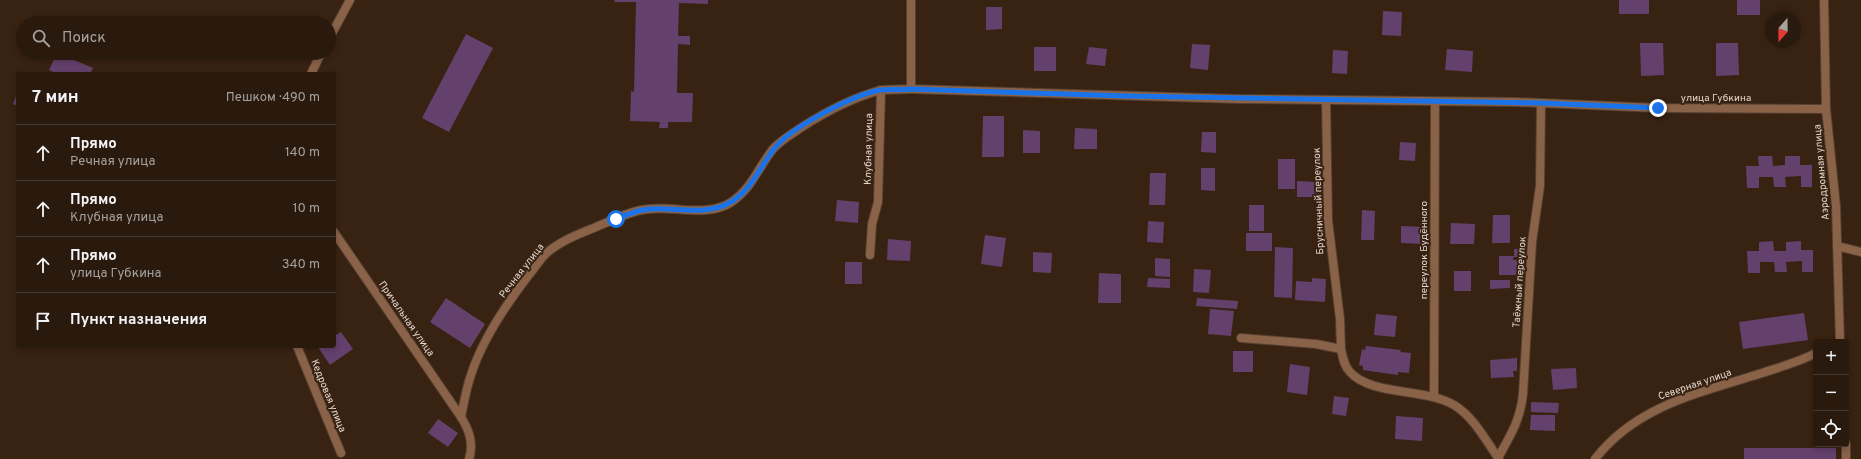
<!DOCTYPE html>
<html lang="ru">
<meta charset="utf-8">
<style>
:root{--surface:#2a1a0e;--page:#36271c;--text:#f1f3f6;--muted:#a5a19e;--line:#46382e}
body{margin:0;font-family:Overpass,sans-serif;background:var(--page);color:var(--text)}
.controls{position:absolute;right:12px;bottom:12px;display:grid;overflow:hidden;border-radius:4px;box-shadow:0 2px 6px #0003}
.controls button{width:36px;height:36px;display:grid;place-items:center;padding:0;border:0;border-bottom:1px solid var(--line);background:var(--surface);color:var(--text);font:20px sans-serif}
.compass{position:absolute;left:1765px;top:12px;width:36px;height:36px;border-radius:50%;background:var(--surface);box-shadow:0 2px 6px #0003;rotate:200deg}
.stop{position:absolute;width:12px;height:12px;margin:-9px;border:3px solid #1a73e8;border-radius:50%;background:#fff}
.stop.end{background:#1a73e8;border-color:#fff;box-shadow:0 1px 4px #0008}
.list{margin:0;padding:0;list-style:none}
h2{display:flex;justify-content:space-between;align-items:center;height:52px;margin:0;padding:0 16px;font-size:17px}
h2 small{font-size:13px;font-weight:400;color:var(--muted)}
.list li{display:grid;grid-template-columns:26px 1fr auto;gap:12px;align-items:center;box-sizing:border-box;height:56px;padding:0 16px;border-top:1px solid var(--line)}
.list b{display:block;font-size:15px;white-space:nowrap}
.list p{margin:0;font-size:13px;white-space:nowrap;color:var(--muted)}
.list em{font-size:13px;font-style:normal;color:var(--muted)}
.icon{flex:none;width:22px;height:22px;fill:none;stroke:currentColor;stroke-width:2;stroke-linecap:round;stroke-linejoin:round}
.map{position:relative;flex:none;width:1861px;height:459px;overflow:hidden}
.search{position:absolute;background:var(--surface);box-shadow:0 2px 6px #0003;left:16px;top:16px;width:320px;height:44px;display:flex;align-items:center;gap:10px;box-sizing:border-box;padding:0 14px;border-radius:22px;color:var(--muted);font-size:15px}
.panel{position:absolute;background:var(--surface);box-shadow:0 2px 6px #0003;left:16px;top:72px;width:320px;height:276px;border-radius:4px}
.map>svg:first-child{display:block}
.building{fill:#64406c}
.lines{fill:none;stroke-linecap:round;stroke-linejoin:round}
.minor-casing{stroke:#543f30;stroke-width:10}
.minor{stroke:#896248;stroke-width:8}
.route{stroke:#1a73e8;stroke-width:5}
.labels{text-anchor:middle;dominant-baseline:central;stroke-width:4;stroke-linejoin:round;paint-order:stroke}
.street-label{font-size:10px;fill:#e4d5cb;stroke:#382212}
</style>
<div class="map">
<svg width="1861" height="459" viewBox="0 0 1861 459">
<rect width="100%" height="100%" fill="#382212"/>
<g class="building">
<polygon points="615,0 708,0 708,4 679,3 678,36 690,36 690,45 678,44 677,93 693,93 692,122 668,122 668,128 659,128 660,122 630,121 631,91 634,92 636,2 614,2"/>
<rect x="1619" y="0" width="30" height="14"/>
<rect x="1737" y="0" width="23" height="15"/>
<polygon points="986,7 1002,7 1002,29 986,30"/>
<polygon points="1383,11 1402,12 1401,36 1382,35"/>
<polygon points="466,34 493,48 449,132 422,118"/>
<polygon points="1640,43 1663,43 1664,75 1641,76"/>
<polygon points="1716,43 1738,43 1739,75 1716,76"/>
<polygon points="1192,44 1210,45 1208,70 1190,68"/>
<rect x="1034" y="47" width="22" height="24"/>
<polygon points="1089,47 1107,49 1105,66 1086,64"/>
<polygon points="1447,49 1473,51 1472,72 1445,70"/>
<polygon points="1333,50 1348,51 1347,74 1332,73"/>
<polygon points="57,53 93,68 90,74 58,74 49,70"/>
<polygon points="18,91 18,106 13,104"/>
<polygon points="983,116 1004,116 1004,157 982,157"/>
<polygon points="1075,128 1097,129 1097,149 1074,149"/>
<polygon points="1023,130 1040,131 1040,153 1023,153"/>
<polygon points="1202,132 1216,132 1216,153 1201,152"/>
<polygon points="1400,142 1416,143 1415,161 1399,160"/>
<polygon points="1758,156 1772,156 1773,166 1785,165 1785,156 1800,156 1800,165 1812,165 1812,187 1801,187 1801,176 1785,177 1786,187 1774,187 1773,177 1759,177 1759,188 1747,188 1746,166 1759,166"/>
<rect x="1278" y="159" width="17" height="30"/>
<polygon points="1201,168 1215,168 1215,191 1201,190"/>
<polygon points="1150,173 1166,173 1165,205 1149,205"/>
<polygon points="1297,181 1316,182 1316,197 1297,197"/>
<polygon points="837,200 859,202 858,223 835,221"/>
<rect x="1249" y="205" width="15" height="26"/>
<polygon points="1362,210 1375,211 1374,240 1361,240"/>
<polygon points="1493,215 1510,215 1510,243 1492,243"/>
<polygon points="1148,221 1164,222 1163,243 1147,242"/>
<polygon points="1451,223 1475,224 1474,244 1450,244"/>
<polygon points="1401,226 1424,227 1423,244 1401,243"/>
<rect x="1246" y="233" width="26" height="18"/>
<polygon points="985,235 1006,238 1002,267 981,264"/>
<polygon points="888,239 911,241 910,261 887,260"/>
<polygon points="1773,241 1774,251 1786,251 1786,242 1801,241 1801,250 1813,250 1813,272 1802,272 1802,261 1786,262 1787,272 1775,272 1774,262 1760,262 1760,273 1748,273 1747,251 1759,251 1759,242"/>
<polygon points="1275,247 1293,248 1292,298 1274,297"/>
<rect x="1514" y="249" width="10" height="8"/>
<polygon points="1033,252 1052,253 1051,273 1033,272"/>
<polygon points="1499,256 1514,256 1513,260 1520,260 1520,275 1499,275"/>
<polygon points="1155,258 1170,259 1170,277 1155,276"/>
<rect x="845" y="262" width="17" height="22"/>
<polygon points="1194,269 1211,270 1209,293 1193,292"/>
<rect x="1454" y="271" width="17" height="20"/>
<polygon points="1099,273 1121,274 1121,303 1098,303"/>
<polygon points="1148,278 1170,279 1170,288 1147,287"/>
<polygon points="1312,278 1326,279 1325,302 1295,300 1296,281 1312,282"/>
<polygon points="1490,280 1510,280 1510,288 1490,289"/>
<polygon points="446,298 485,324 470,348 430,322"/>
<polygon points="1197,298 1238,301 1237,309 1196,306"/>
<polygon points="1210,309 1234,311 1231,336 1208,334"/>
<polygon points="1804,313 1808,340 1743,349 1739,322"/>
<polygon points="1376,314 1397,316 1395,337 1374,335"/>
<polygon points="341,332 353,349 330,365 318,347 334,346 334,336"/>
<polygon points="1366,346 1401,350 1400,352 1411,353 1409,373 1398,372 1398,375 1363,370 1363,366 1359,365 1362,349 1365,350"/>
<rect x="1233" y="351" width="20" height="21"/>
<polygon points="1517,358 1517,371 1513,371 1514,377 1491,378 1490,360"/>
<polygon points="1290,364 1310,367 1307,395 1287,392"/>
<polygon points="1576,368 1577,388 1553,390 1551,369"/>
<polygon points="1334,396 1349,398 1346,416 1332,414"/>
<polygon points="1531,402 1559,403 1558,413 1531,412"/>
<polygon points="1531,415 1555,415 1555,431 1530,430"/>
<polygon points="1396,416 1423,418 1422,441 1395,439"/>
<polygon points="438,419 458,433 448,447 428,433"/>
<rect x="1744" y="448" width="92" height="11"/>
</g>
<g class="lines">
<g class="minor-casing">
<g id="minor">
<polyline points="1824,0 1826,109 1836,206 1840,342"/>
<polyline points="329,39 350,0"/>
<polyline points="311,74 321,53"/>
<polyline points="911,89 1238,99 1516,102 1658,108 1826,109"/>
<polyline points="1326,100 1328,220 1340,319 1341,349"/>
<path d="M 334,232 L 461,417 C 469,430 474,443 469,459"/>
<polyline points="1837,246 1861,252"/>
<polyline points="870,255 872,224 878,202 881,90 911,89 911,0"/>
<path d="M 1241,338 L 1316,344 L 1341,349 C 1343,358 1344,366 1350,372 C 1371,396 1426,388 1454,405 C 1474,417 1486,441 1499,459"/>
<polyline points="297,346 341,453"/>
<polyline points="1434,397 1435,102"/>
<path d="M 461,417 C 464,403 466,389 471,375 C 482,340 505,306 528,276 C 535,268 541,257 549,251 C 565,238 585,232 603,224 C 618,218 633,210 649,209 C 675,206 707,217 730,203 C 751,190 758,168 773,149 C 781,140 792,134 802,127 C 827,111 851,98 881,90"/>
<polyline points="1846,444 1846,459"/>
<path d="M 1498,458 C 1511,434 1520,421 1523,394 L 1532,242 L 1540,186 L 1541,103"/>
<path d="M 1595,459 C 1637,405 1700,393 1762,373 C 1780,367 1799,362 1816,353"/>
</g>
</g>
<use href="#minor" class="minor"/>
</g>
<g class="lines">
<path class="route" d="M 616,219 C 627,215 639,209 651,209 C 675,207 706,216 729,203 C 750,192 759,169 773,150 C 789,128 853,95 880,90 C 890,89 901,90 911,89 L 1127,96 L 1541,103 L 1658,108"/>
</g>
<g class="labels">
<g class="street-label">
<text x="1716" y="98">улица Губкина</text>
<text transform="translate(869 149) rotate(-89)">Клубная улица</text>
<text transform="translate(1822 172) rotate(-95)">Аэродромная улица</text>
<text transform="translate(1319 201) rotate(-92)">Брусничный переулок</text>
<text transform="translate(1424 250) rotate(-90)">переулок Будённого</text>
<text transform="translate(522 271) rotate(-52)">Речная улица</text>
<text transform="translate(1520 282) rotate(-86)">Таёжный переулок</text>
<text transform="translate(406 319) rotate(55)">Причальная улица</text>
<text transform="translate(1695 385) rotate(-19)">Северная улица</text>
<text transform="translate(328 396) rotate(68)">Кедровая улица</text>
</g>
</g>
</svg>
<div class="controls">
<button>+</button>
<button>−</button>
<button><svg class="icon" aria-label="locate" viewBox="0 0 24 24"><circle cx="12" cy="12" r="6"/><path d="M12 2v4M12 18v4M2 12h4M18 12h4"/></svg></button>
</div>
<svg class="compass" viewBox="-18 -18 36 36"><path d="M0-13l5 13h-10z" fill="#e53935"/><path d="M0 13l5-13h-10z" fill="#a5a19e"/></svg>
<div class="stop" style="left:616px;top:219px"></div>
<div class="stop end" style="left:1658px;top:108px"></div>
<div class="search"><svg class="icon" aria-label="search" viewBox="0 0 24 24"><circle cx="10" cy="10" r="6"/><path d="M15 15l6 6"/></svg>Поиск</div>
<section class="panel">
<h2>7 мин<small>Пешком · 490 m</small></h2>
<ul class="list">
<li><svg class="icon" aria-label="ahead" viewBox="0 0 24 24"><path d="M12 20V5M6 11l6-6 6 6"/></svg><div><b>Прямо</b><p>Речная улица</p></div><em>140 m</em></li>
<li><svg class="icon" aria-label="ahead" viewBox="0 0 24 24"><path d="M12 20V5M6 11l6-6 6 6"/></svg><div><b>Прямо</b><p>Клубная улица</p></div><em>10 m</em></li>
<li><svg class="icon" aria-label="ahead" viewBox="0 0 24 24"><path d="M12 20V5M6 11l6-6 6 6"/></svg><div><b>Прямо</b><p>улица Губкина</p></div><em>340 m</em></li>
<li><svg class="icon" aria-label="arrive" viewBox="0 0 24 24"><path d="M6 21V4h12l-3 4 3 4H6"/></svg><div><b>Пункт назначения</b></div></li>
</ul>
</section>
</div>
